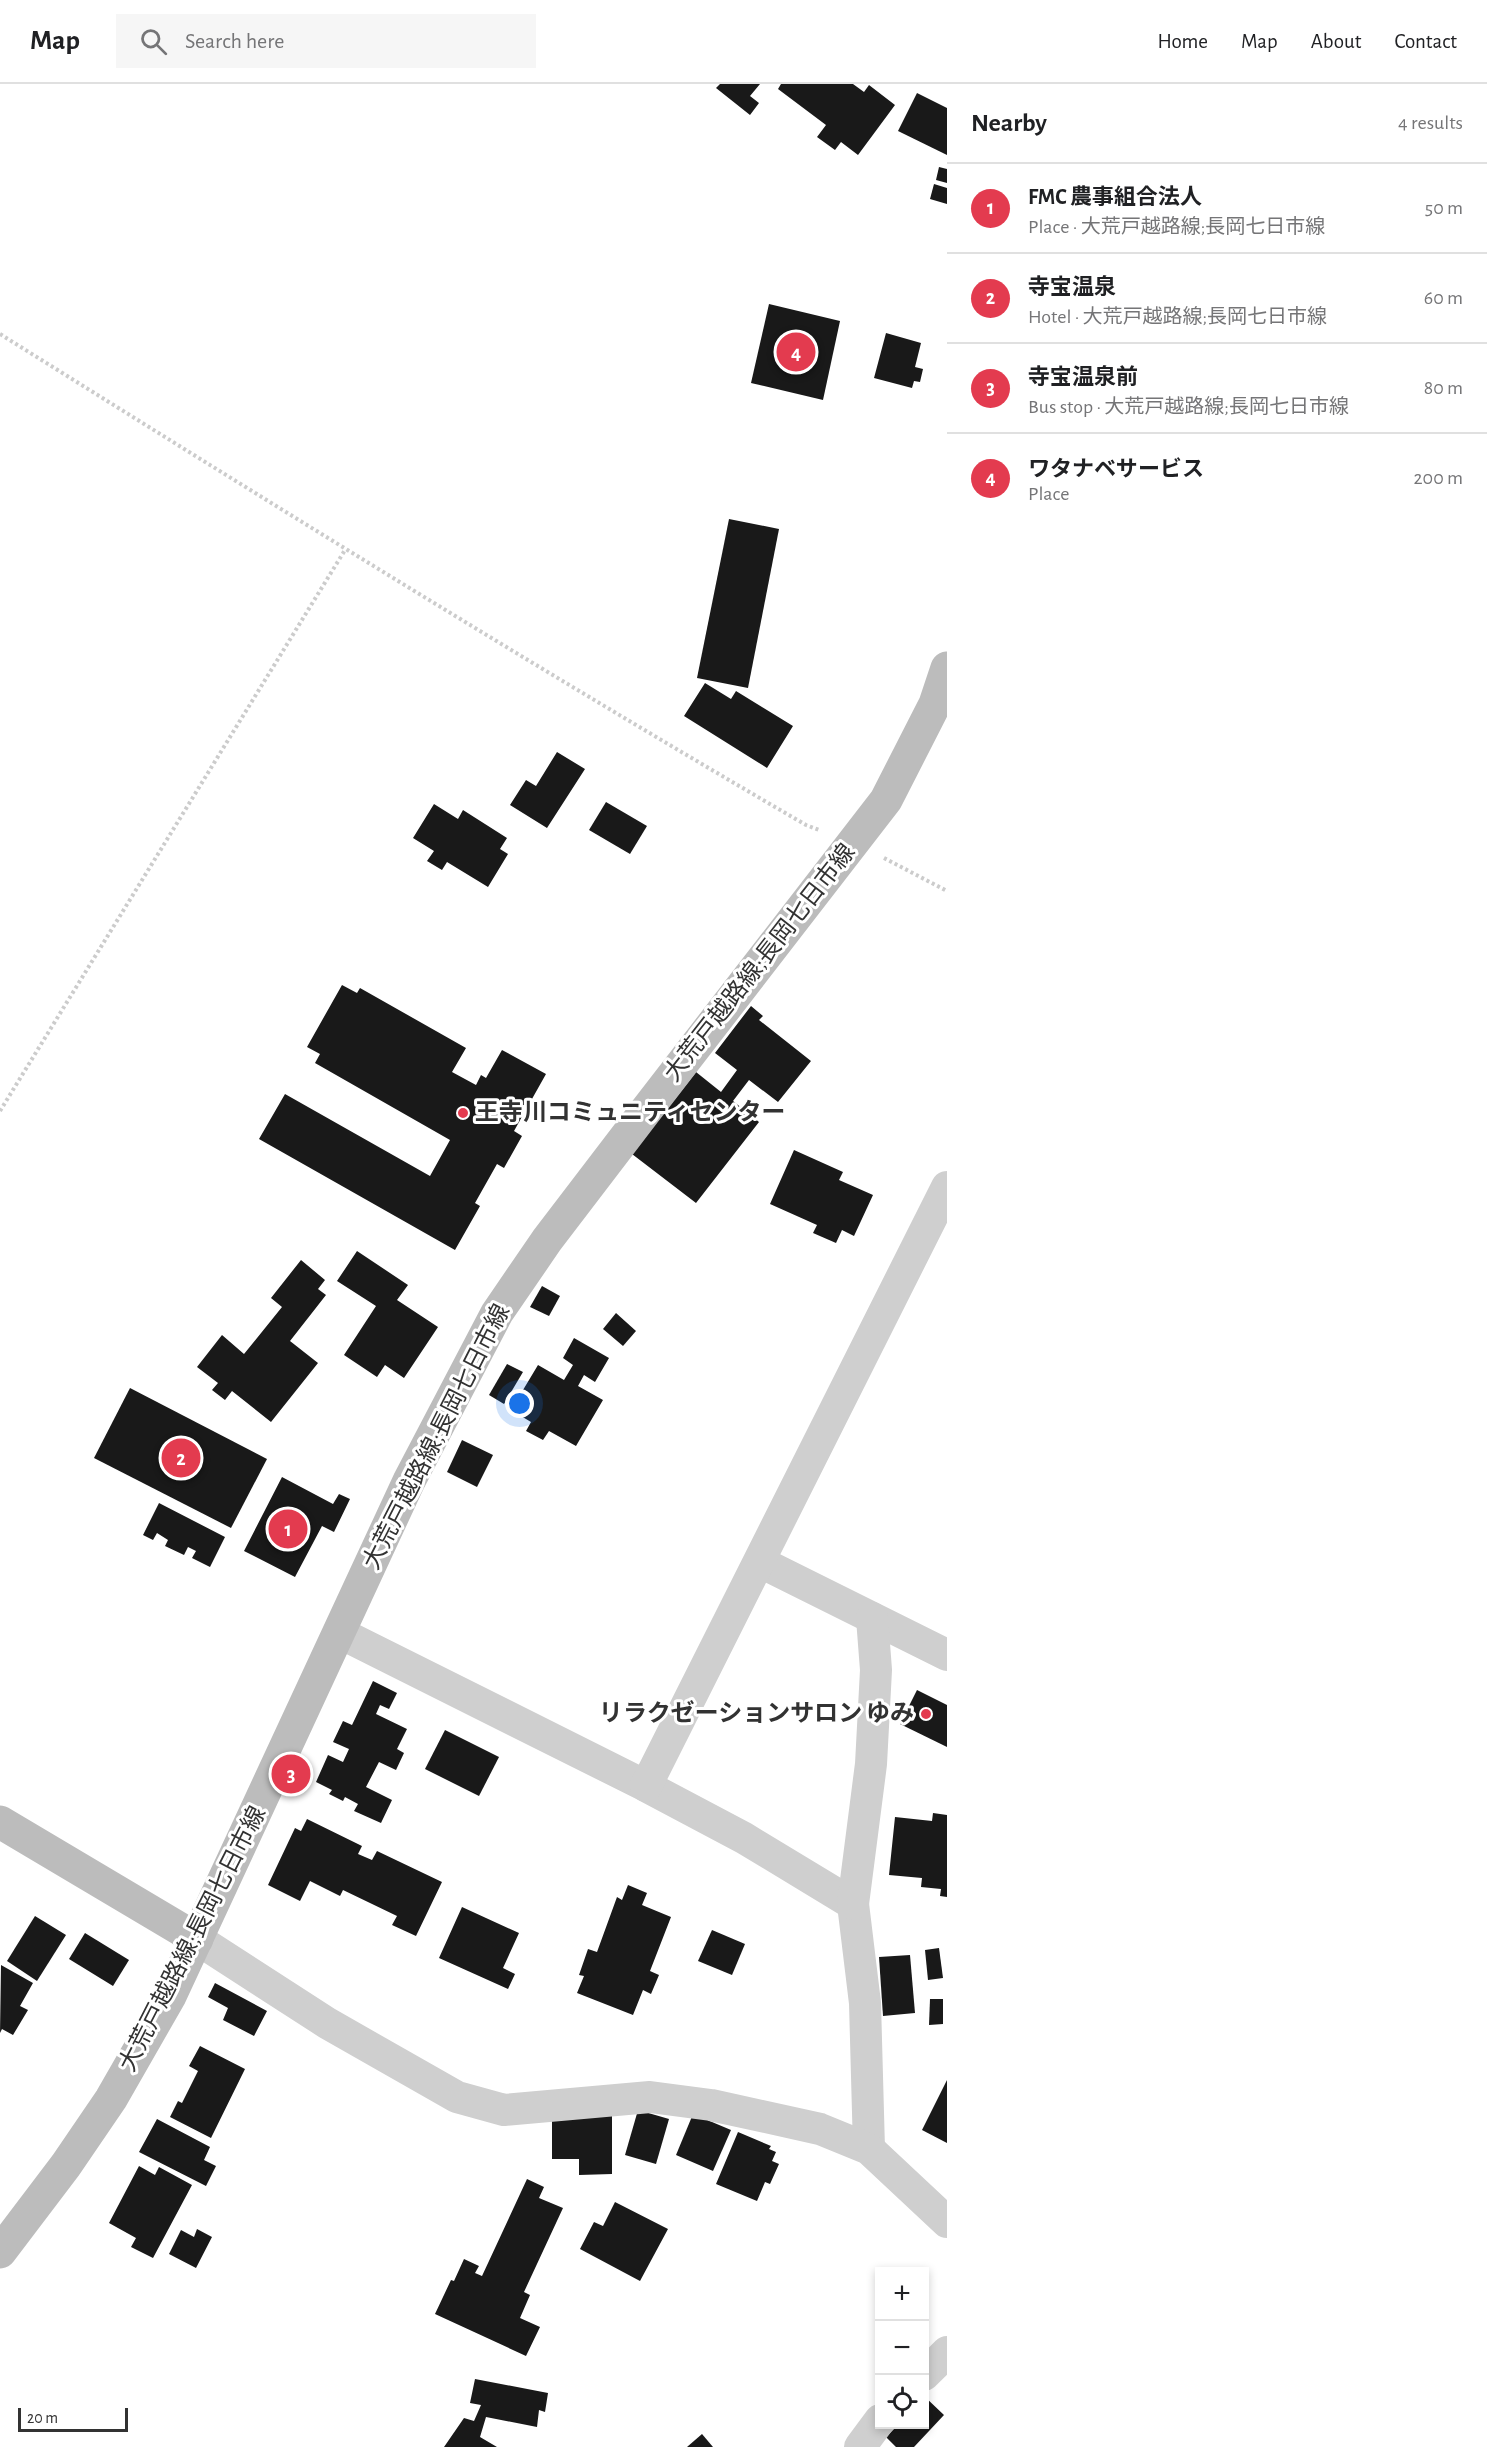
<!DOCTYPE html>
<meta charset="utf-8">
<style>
:root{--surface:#fff;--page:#f6f6f6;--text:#202124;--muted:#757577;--line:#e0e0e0;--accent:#e33b4f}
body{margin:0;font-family:"Alegreya Sans","Noto Sans JP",sans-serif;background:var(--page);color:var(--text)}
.controls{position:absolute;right:18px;bottom:18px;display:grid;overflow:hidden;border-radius:0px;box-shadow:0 3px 9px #0003}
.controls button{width:54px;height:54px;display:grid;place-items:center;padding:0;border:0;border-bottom:2px solid var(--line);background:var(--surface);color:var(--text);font:30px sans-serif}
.scale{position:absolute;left:18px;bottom:15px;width:110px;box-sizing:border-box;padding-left:6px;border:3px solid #323232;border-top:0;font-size:16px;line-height:21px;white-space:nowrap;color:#323232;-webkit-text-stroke:4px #fff;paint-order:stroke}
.you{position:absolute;left:520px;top:1320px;width:21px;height:21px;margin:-15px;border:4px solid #fff;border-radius:50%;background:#1a73e8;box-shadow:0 0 0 9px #1a73e833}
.badge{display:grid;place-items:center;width:39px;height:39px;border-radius:50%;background:var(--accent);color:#fff;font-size:20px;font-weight:700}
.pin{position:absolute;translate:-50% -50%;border:3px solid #fff;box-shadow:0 2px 6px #0006}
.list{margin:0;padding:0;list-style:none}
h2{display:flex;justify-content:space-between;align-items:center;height:78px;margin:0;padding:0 24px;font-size:26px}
h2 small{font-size:20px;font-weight:400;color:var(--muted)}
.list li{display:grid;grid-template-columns:39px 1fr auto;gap:18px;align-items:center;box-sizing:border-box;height:90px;padding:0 24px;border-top:2px solid var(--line)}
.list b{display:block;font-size:22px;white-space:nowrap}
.list p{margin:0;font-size:20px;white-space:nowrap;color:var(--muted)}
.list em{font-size:20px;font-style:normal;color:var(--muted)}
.icon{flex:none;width:33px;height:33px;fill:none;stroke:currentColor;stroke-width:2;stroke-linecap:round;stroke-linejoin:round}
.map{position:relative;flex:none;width:947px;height:2363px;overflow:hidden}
header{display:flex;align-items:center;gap:36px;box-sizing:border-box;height:84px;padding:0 30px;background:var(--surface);border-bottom:2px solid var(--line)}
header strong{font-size:28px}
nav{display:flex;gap:33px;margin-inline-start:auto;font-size:21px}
.search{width:420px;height:54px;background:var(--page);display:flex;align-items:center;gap:15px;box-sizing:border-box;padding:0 21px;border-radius:0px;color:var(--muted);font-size:22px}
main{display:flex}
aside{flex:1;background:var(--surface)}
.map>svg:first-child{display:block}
.building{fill:#191919}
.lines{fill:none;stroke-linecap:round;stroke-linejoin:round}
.path{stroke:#ccc;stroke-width:4;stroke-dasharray:3 3;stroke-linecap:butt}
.street{stroke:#cfcfcf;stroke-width:32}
.secondary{stroke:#bcbcbc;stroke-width:33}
.poi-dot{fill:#e33b4f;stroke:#fff;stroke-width:2}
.labels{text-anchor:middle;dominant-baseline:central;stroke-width:6;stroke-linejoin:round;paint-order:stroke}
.street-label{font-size:24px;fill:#323232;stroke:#fff}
.poi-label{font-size:24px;font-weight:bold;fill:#323232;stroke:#fff;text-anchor:start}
</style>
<header>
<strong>Map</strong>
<div class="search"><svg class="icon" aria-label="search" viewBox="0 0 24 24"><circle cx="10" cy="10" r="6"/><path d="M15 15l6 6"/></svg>Search here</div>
<nav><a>Home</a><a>Map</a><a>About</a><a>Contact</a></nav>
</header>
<main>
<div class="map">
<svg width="947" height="2363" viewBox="0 0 947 2363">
<rect width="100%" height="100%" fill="#fff"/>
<g class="building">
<polygon points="720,0 760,0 750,12 759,19 750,31 716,4"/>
<polygon points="781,0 853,0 864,8 869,1 895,21 858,71 841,58 835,66 817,53 826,41 778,5"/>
<polygon points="917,9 947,24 947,71 898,47"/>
<polygon points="939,83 947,85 947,99 936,96"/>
<polygon points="934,100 947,104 947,120 930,115"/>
<polygon points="769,220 840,237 823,316 751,299"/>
<polygon points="886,249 921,259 915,283 923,285 920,298 914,297 912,304 874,294"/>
<polygon points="729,435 779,445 748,604 697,594"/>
<polygon points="705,599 731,615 736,607 793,642 767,684 684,632"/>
<polygon points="557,668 585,685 547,744 510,721 526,696 536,702"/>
<polygon points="606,718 647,742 630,770 589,746"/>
<polygon points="434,720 458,735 463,726 507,754 500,765 508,770 488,803 447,778 442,786 427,777 434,767 413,754"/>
<polygon points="342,901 357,909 360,904 466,964 452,988 476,1001 481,991 486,994 502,966 546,990 514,1047 522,1052 504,1084 497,1080 475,1119 480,1122 455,1166 259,1055 285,1010 430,1092 450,1056 315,979 320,970 307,963"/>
<polygon points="751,922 763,932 759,936 811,977 778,1018 749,996 733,1017 759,1038 696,1119 632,1070 696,988 721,1008 737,986 715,969"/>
<polygon points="794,1066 843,1088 839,1096 873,1111 854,1152 842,1146 836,1159 813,1149 817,1141 770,1120"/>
<polygon points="357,1167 408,1201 397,1216 438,1243 404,1294 385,1281 377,1293 344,1271 376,1222 337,1197"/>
<polygon points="301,1176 325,1196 318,1205 326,1211 290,1257 318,1279 271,1338 232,1307 225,1316 212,1306 218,1299 197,1283 222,1251 244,1270 282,1223 271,1214"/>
<polygon points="542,1202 560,1212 549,1232 530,1223"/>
<polygon points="616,1229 636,1247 623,1262 603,1245"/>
<polygon points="574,1254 609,1274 595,1298 584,1291 578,1302 603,1316 576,1362 549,1347 543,1356 526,1347 531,1338 511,1326 538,1281 564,1296 573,1281 563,1274"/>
<polygon points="507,1280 523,1288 504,1320 489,1311"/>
<polygon points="130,1304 267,1375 231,1444 94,1374"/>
<polygon points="462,1356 493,1371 477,1403 447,1388"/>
<polygon points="282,1393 333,1420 339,1410 350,1415 334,1448 322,1442 295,1493 244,1467"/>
<polygon points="159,1419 225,1453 210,1483 192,1474 196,1467 188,1463 184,1471 165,1462 168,1456 157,1449 153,1456 143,1451"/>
<polygon points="373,1597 397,1609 389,1625 380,1621 376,1630 407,1645 397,1665 404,1669 396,1686 379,1678 366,1703 392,1716 381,1739 354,1727 358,1720 345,1713 343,1717 329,1710 332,1706 316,1698 328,1671 343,1678 349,1665 333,1658 343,1637 352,1641"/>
<polygon points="917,1606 947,1621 947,1663 900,1640"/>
<polygon points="445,1646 499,1673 479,1712 425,1685"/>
<polygon points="933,1729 947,1731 947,1813 940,1812 941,1805 921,1803 922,1794 889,1791 895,1733 932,1737"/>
<polygon points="307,1735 362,1762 358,1770 372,1776 377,1767 442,1798 416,1852 392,1841 397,1832 343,1806 340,1812 310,1797 300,1817 268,1801 295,1744 301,1747"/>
<polygon points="628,1801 647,1809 642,1821 671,1833 650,1887 659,1891 651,1910 643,1906 633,1931 577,1909 584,1892 579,1891 588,1865 597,1868 617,1813 622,1816"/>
<polygon points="462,1823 519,1849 503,1884 515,1890 508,1905 439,1874"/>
<polygon points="35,1832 66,1851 37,1897 7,1877"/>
<polygon points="712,1846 745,1860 732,1891 698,1877"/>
<polygon points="85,1849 129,1876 113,1902 69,1875"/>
<polygon points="939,1864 943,1894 928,1896 925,1866"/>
<polygon points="910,1871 915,1929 883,1932 879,1873"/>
<polygon points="1,1881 33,1899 20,1922 28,1926 13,1951 2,1945 0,1949"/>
<polygon points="215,1899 267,1927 254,1952 223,1936 228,1924 208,1913"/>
<polygon points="930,1915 943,1915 943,1940 929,1941"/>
<polygon points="200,1962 245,1985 211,2054 170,2033 178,2017 182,2019 198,1987 189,1982"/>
<polygon points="947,1996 947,2059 922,2046"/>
<polygon points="638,2026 669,2035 656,2080 625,2071"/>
<polygon points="693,2030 731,2046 713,2087 676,2071"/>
<polygon points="552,2032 612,2032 612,2090 579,2091 579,2075 552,2075"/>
<polygon points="157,2035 210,2063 204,2076 216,2082 206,2102 139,2068"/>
<polygon points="738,2048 771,2062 769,2065 776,2068 772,2077 779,2080 770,2100 765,2098 757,2117 716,2100"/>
<polygon points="139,2082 155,2091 159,2083 192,2101 153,2174 131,2163 136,2154 109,2139"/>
<polygon points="527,2095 544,2103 539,2114 563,2124 524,2208 530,2211 520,2234 540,2243 526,2272 435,2230 451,2196 454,2197 464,2175 479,2182 475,2189 482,2192"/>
<polygon points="615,2118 668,2145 640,2197 580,2165 594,2138 603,2142"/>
<polygon points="197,2145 212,2153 196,2184 169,2170 181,2146 194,2153"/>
<polygon points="475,2295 548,2309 545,2328 539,2326 537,2343 486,2333 480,2353 497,2363 444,2363 464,2334 474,2337 481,2321 470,2319"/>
<polygon points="924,2312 944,2331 914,2363 896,2363 886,2353 899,2340 924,2340"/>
<polygon points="702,2350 713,2363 687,2363"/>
</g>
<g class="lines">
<g class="path">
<path d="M 0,250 C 267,417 534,583 806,741 L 819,746"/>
<polyline points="884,774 947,807"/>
<polyline points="0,1027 345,466"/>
</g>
<g class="street">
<polyline points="760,1478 947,1571"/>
<polyline points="340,1549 646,1702 744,1754 853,1820 865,1919 869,2065"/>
<polyline points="646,1702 947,1103"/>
<polyline points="853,1820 871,1680 876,1586 872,1534"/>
<polyline points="197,1855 327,1939 457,2013 504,2026 650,2013 711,2021 820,2045 869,2065 947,2138"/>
<polyline points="924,2291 947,2268"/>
<polyline points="860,2363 880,2336"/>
</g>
<g class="secondary">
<polyline points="0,1738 197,1855"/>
<polyline points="0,2168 66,2081 111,2015 170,1912 409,1397 497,1229 547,1156 644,1029 886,716 935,620 947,584"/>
</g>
</g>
<g class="poi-dot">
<circle cx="463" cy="1029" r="6"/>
<circle cx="926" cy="1630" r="6"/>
</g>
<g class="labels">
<g class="street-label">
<text transform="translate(760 879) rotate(-52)">大荒戸越路線;長岡七日市線</text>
<text transform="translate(437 1353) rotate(-63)">大荒戸越路線;長岡七日市線</text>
<text transform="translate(193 1855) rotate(-63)">大荒戸越路線;長岡七日市線</text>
</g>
<g class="poi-label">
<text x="475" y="1029">王寺川コミュニティセンター</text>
<text x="914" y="1630" text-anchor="end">リラクゼーションサロン ゆみ</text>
</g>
</g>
</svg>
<div class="controls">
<button>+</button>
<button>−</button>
<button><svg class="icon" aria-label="locate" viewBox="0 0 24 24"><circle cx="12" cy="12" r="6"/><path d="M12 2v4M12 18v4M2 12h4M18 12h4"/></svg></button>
</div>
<div class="scale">20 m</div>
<div class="you"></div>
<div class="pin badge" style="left:288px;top:1445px">1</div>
<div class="pin badge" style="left:181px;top:1374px">2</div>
<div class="pin badge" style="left:291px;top:1690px">3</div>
<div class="pin badge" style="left:796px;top:268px">4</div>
</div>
<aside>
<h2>Nearby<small>4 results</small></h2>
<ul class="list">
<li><span class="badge">1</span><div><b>FMC 農事組合法人</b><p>Place · 大荒戸越路線;長岡七日市線</p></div><em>50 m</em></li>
<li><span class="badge">2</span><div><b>寺宝温泉</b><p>Hotel · 大荒戸越路線;長岡七日市線</p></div><em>60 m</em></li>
<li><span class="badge">3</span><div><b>寺宝温泉前</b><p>Bus stop · 大荒戸越路線;長岡七日市線</p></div><em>80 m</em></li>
<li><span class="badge">4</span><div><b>ワタナベサービス</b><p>Place</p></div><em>200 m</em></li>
</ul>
</aside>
</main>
